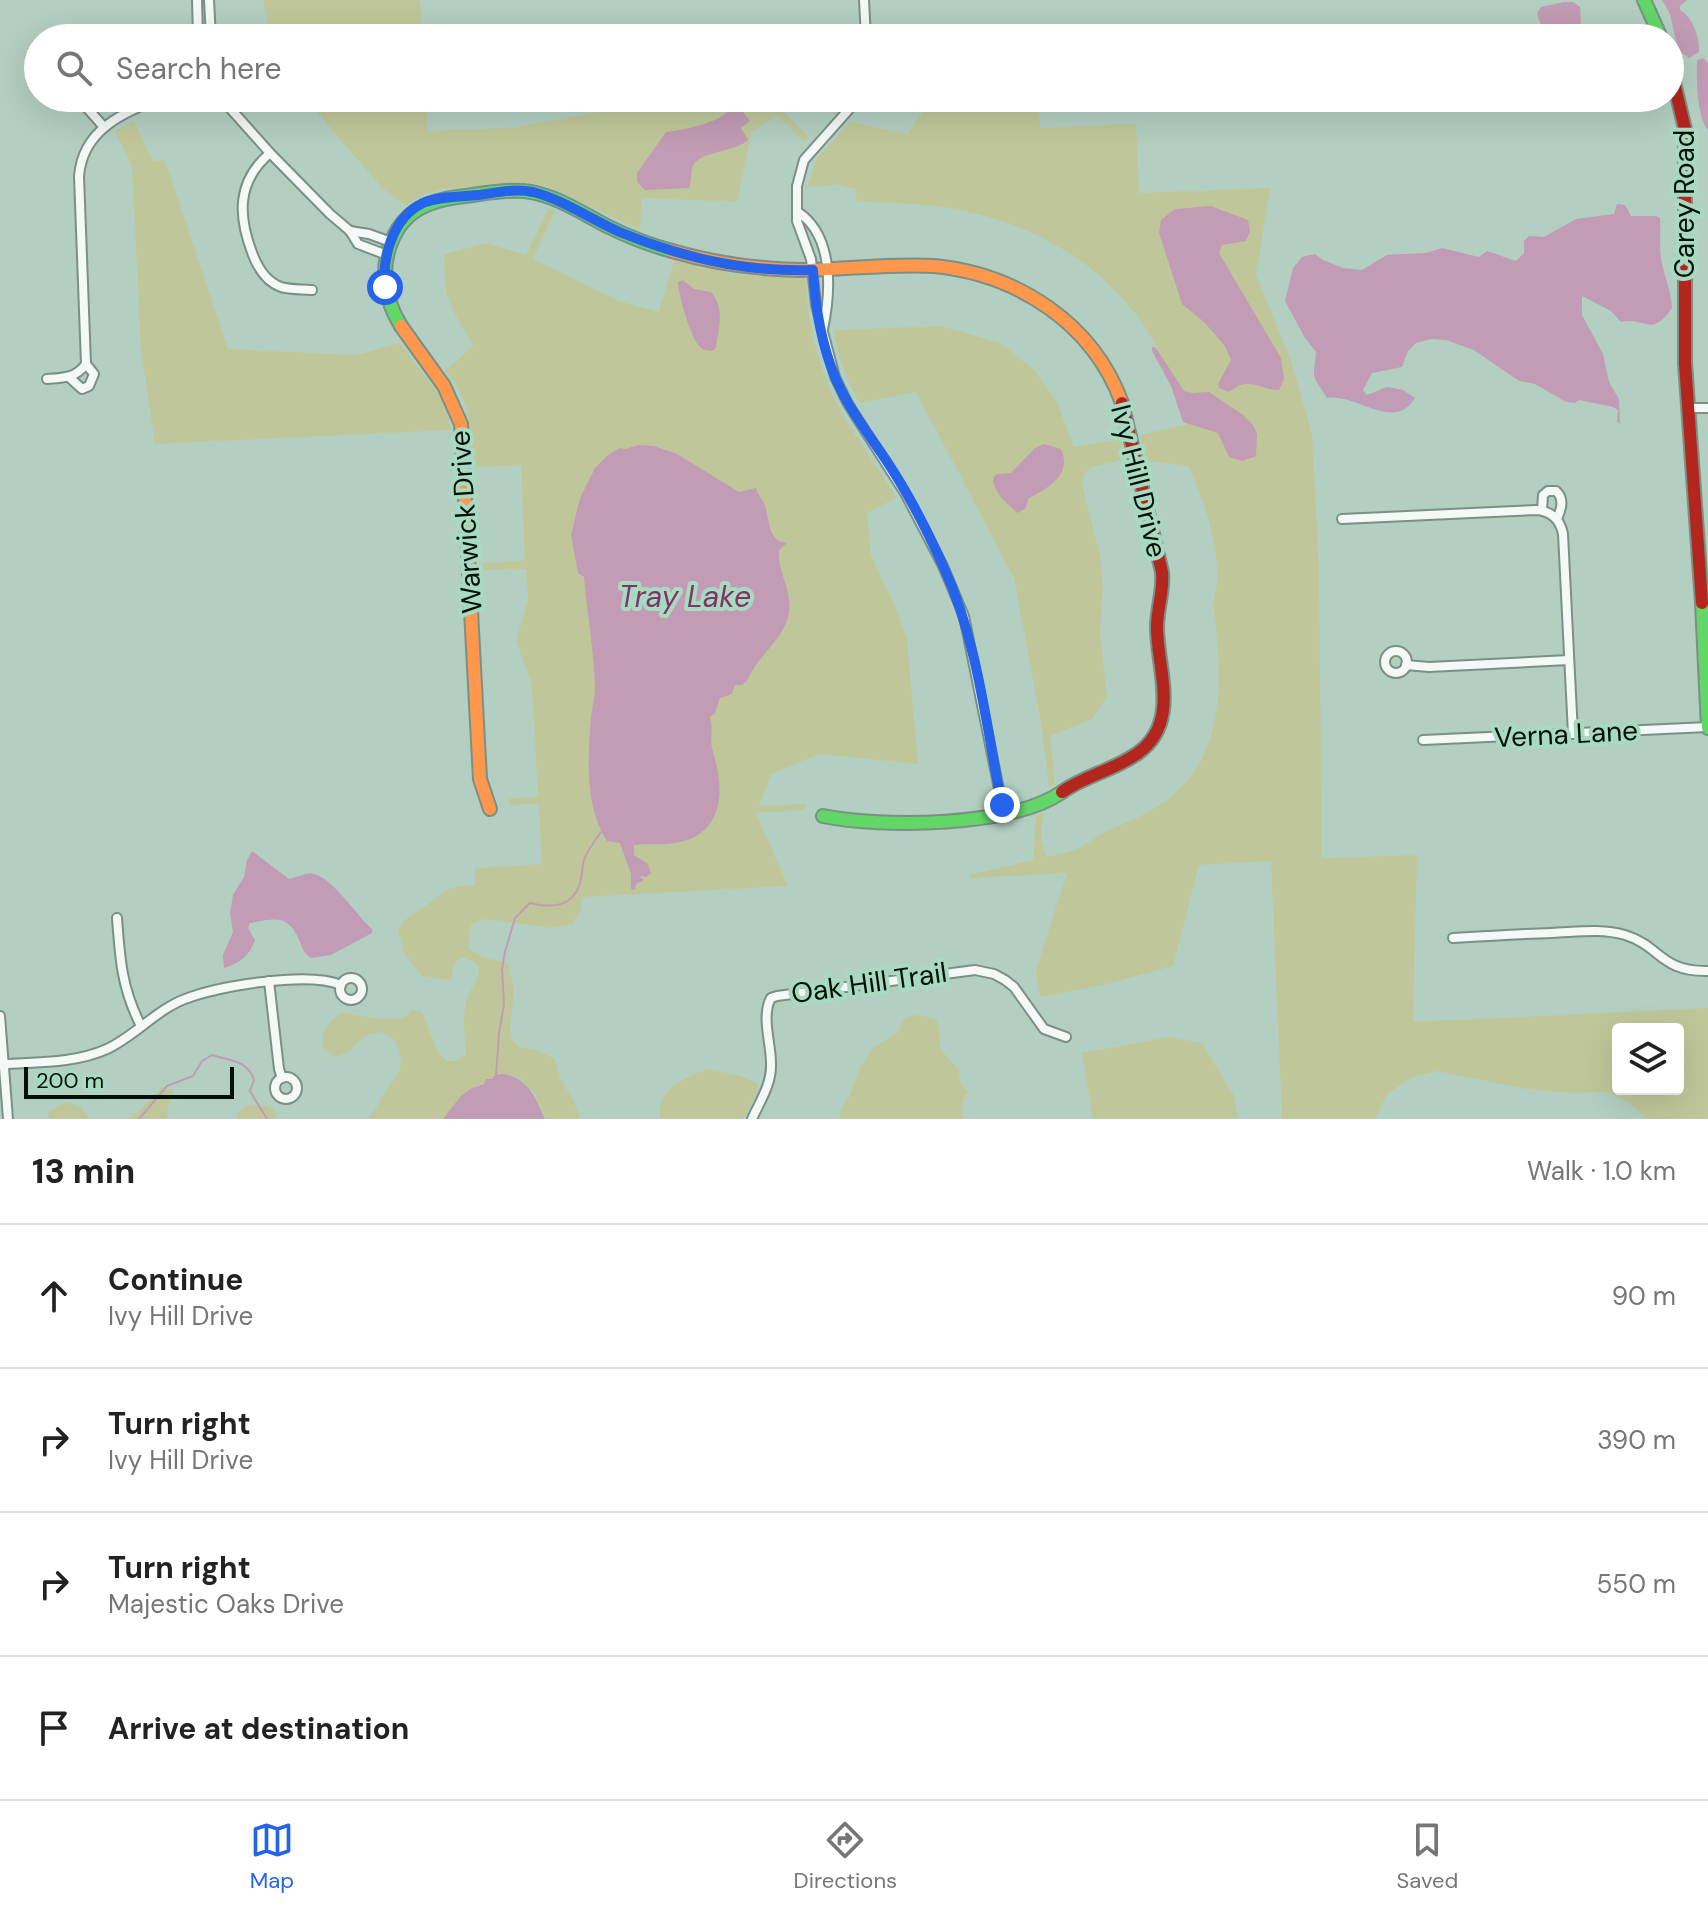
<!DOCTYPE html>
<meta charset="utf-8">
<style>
:root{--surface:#fff;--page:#f2f2f2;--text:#222;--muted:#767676;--line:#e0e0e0;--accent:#2563eb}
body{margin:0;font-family:"DM Sans",sans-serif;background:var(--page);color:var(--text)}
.controls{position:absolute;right:24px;bottom:24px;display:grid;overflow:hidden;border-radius:8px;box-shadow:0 8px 32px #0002}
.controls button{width:72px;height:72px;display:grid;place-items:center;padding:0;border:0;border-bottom:2px solid var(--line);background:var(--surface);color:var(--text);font:40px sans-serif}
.scale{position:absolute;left:24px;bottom:20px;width:210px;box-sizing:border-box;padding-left:8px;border:4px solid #011008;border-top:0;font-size:22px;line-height:28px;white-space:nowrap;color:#011008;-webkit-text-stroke:6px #a8dac1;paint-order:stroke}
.stop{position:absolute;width:24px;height:24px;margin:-18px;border:6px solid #2563eb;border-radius:50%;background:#fff}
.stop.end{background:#2563eb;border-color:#fff;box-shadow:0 2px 8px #0008}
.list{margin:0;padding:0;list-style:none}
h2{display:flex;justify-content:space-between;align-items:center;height:104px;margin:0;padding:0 32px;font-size:34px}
h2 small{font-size:26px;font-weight:400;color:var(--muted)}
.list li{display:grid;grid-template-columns:52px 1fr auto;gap:24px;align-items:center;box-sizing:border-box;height:144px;padding:0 32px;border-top:2px solid var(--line)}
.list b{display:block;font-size:30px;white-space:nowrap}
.list p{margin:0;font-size:26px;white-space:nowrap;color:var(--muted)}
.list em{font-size:26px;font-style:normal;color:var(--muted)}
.icon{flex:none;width:44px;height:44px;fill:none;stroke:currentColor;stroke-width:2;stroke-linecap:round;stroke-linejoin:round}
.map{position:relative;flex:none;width:1708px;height:1119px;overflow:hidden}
.search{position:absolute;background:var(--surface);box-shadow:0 8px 32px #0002;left:24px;right:24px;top:24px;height:88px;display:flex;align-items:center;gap:20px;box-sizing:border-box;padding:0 28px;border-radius:44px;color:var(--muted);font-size:30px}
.sheet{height:680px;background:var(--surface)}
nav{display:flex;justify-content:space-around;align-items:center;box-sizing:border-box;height:112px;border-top:2px solid var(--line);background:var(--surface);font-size:22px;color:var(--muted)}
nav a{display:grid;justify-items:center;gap:4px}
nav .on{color:var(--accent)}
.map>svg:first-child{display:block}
.green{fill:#bfc79a;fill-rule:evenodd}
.water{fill:#c19cb4}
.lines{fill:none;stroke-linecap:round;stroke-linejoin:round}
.stream{stroke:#c19cb4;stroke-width:2}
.street-casing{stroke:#7a9086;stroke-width:12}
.fast-casing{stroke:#7a9086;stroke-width:16}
.slow-casing{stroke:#7a9086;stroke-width:16}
.jam-casing{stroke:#7a9086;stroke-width:16}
.street{stroke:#f4f8f6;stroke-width:8}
.fast{stroke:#63d668;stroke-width:12}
.slow{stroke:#ff974d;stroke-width:12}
.jam{stroke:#b3261e;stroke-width:12}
.route{stroke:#2563eb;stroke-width:10}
.labels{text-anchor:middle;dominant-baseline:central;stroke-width:8;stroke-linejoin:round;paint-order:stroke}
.street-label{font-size:28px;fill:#011008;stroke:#a8dac1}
.water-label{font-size:30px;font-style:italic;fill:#813367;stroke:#a8dac1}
</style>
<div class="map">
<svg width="1708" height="1119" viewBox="0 0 1708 1119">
<rect width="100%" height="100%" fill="#b3cfc1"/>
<g class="green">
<polygon points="263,0 420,0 422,38 271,38"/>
<polygon points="305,98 425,98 428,131 511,128 609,110 651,99 795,98 782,111 809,137 805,142 777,116 752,131 737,202 642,198 640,230 552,188 526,182 442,189 423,195 405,206 382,188"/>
<path d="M 1038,99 L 1040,128 L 1136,124 L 1139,193 L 1270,188 L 1256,275 L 1291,360 L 1312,434 L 1319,569 L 1322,858 L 1417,855 L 1413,1022 L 1708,1008 L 1708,1119 L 1647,1119 L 1628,1102 L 1605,1092 L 1571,1093 L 1527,1089 L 1437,1071 L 1412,1077 L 1387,1094 L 1375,1119 L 1282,1119 L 1271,861 L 1199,865 L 1173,966 L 1103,985 L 1040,997 L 1036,970 L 1067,873 L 970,878 L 969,875 L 1033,860 L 1036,815 L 1043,813 L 1041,840 L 1046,857 C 1057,854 1071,852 1081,847 C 1090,842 1098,835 1107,831 C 1129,821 1153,812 1172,796 C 1228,748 1221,675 1214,608 C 1213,598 1217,588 1217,578 C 1218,538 1203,502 1189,466 L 1146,461 L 1140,435 L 1187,424 C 1178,398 1171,373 1158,349 C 1114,267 1033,220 942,207 C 914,203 885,203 857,201 L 855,189 L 839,185 L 807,187 L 817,158 L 851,122 L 907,134 L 929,103 ZM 1618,1029 L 1678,1029 L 1678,1089 L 1618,1089 Z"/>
<path d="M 134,121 L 153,161 L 165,160 L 228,349 L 357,355 L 400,343 C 419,372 447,394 451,430 L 155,444 L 141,350 L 132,166 L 115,131 Z"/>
<path d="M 549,208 L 555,211 L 533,259 L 619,301 L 659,312 L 674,261 L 736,274 L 806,279 C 808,325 819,374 843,414 C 859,443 880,468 896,498 L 867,513 L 871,555 L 897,611 L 907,639 L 918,764 L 819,754 L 771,774 L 759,806 L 807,804 L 804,810 L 756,813 L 788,886 L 583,897 L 580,912 L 572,924 L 552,928 L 484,919 L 471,925 L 468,948 L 482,957 L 508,963 L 514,990 L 510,1030 L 512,1039 L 519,1047 L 534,1049 L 555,1059 L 560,1078 L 575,1103 L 580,1119 L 545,1119 L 534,1093 L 521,1079 L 504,1074 L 468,1090 L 443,1119 L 368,1119 C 376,1109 381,1098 388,1087 C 391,1082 397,1078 399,1072 C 405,1055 396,1030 375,1033 C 357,1035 357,1053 334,1057 L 323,1048 C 321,1030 328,1023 342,1012 L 373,1018 L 403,1019 L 412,1010 L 422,1012 L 438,1052 L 447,1061 L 456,1061 L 466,1054 C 465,1037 462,1018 466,1002 C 469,988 480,981 479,967 L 472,961 L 461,957 L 454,964 L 451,980 L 423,977 L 403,952 L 398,929 C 407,915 416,913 428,904 C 448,889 450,885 475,886 L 475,868 L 542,864 L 539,804 L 510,805 L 508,799 L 538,797 L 532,685 L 516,641 L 528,600 L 526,569 L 478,570 L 478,564 L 525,560 L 521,465 L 473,467 C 471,432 472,397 445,371 L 473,346 C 465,331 454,315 448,299 C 443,284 446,269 444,254 L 486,243 L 526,255 Z"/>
<path d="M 942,326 L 1000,343 L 1033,369 L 1057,402 L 1074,447 L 1121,439 L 1126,459 L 1089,468 L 1081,480 L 1100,556 L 1103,585 L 1100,633 L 1107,697 L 1092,719 L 1050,736 L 1055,784 L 1049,788 L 1042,728 L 1014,578 L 916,392 L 859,403 C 847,380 837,357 834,330 Z"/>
<polygon points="917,1014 937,1020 941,1050 959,1070 960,1083 968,1092 962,1102 963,1119 840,1119 841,1109 851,1093 859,1069 873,1048 899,1031 903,1019"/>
<polygon points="1168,1037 1202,1043 1234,1096 1238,1119 1093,1119 1082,1053"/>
<path d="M 707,1069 L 741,1076 L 757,1083 L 758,1091 L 743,1119 L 660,1119 C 656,1089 683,1079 707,1069 Z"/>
<polygon points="162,1087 174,1090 168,1107 167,1119 127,1119 140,1110"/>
<polygon points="67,1102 81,1107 90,1119 48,1119 49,1111"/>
<polygon points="247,1105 266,1106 273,1109 277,1119 237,1119 239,1112"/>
</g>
<g class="water">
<path d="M 1662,0 L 1687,0 L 1680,6 L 1680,10 C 1693,17 1700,38 1699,52 L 1689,58 L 1678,50 L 1670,14 Z"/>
<path d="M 1564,2 L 1573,2 L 1580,7 L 1581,23 C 1563,46 1543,41 1537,13 L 1541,7 Z"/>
<polygon points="370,31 401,32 408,38 318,38 318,33"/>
<path d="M 1703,58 L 1708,63 L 1708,130 C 1697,118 1696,78 1697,60 Z"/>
<path d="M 733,107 L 739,107 L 750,121 L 741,128 L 748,140 C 732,154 698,150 692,168 C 691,174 691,182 689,188 L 645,190 L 637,182 L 637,173 L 666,132 C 688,129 718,124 733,107 Z"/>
<path d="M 1617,204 L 1625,205 L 1631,216 L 1656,216 L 1660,218 C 1661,231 1659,245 1661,258 C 1664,276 1671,290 1672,308 C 1651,339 1645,316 1621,322 L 1611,311 L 1582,296 L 1582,315 L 1603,354 L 1609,382 L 1619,399 L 1620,424 L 1617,422 L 1618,410 L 1613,407 L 1579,400 L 1575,403 L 1566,402 L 1535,384 L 1519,381 L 1474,350 L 1446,340 L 1431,339 L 1416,343 L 1408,351 L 1402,367 L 1372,373 L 1363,390 L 1367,395 L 1387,387 L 1403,390 L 1415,398 C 1394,433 1357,393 1327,398 C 1311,371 1313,384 1316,352 L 1305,338 L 1285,301 L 1293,268 L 1302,257 L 1315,254 L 1323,260 L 1343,268 L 1362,270 L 1387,255 L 1426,253 L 1442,248 L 1479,257 L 1487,251 L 1516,261 L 1524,253 L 1524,241 L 1529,236 L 1544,237 L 1576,219 L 1614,214 Z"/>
<path d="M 1211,206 L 1248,220 L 1250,231 L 1246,241 L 1222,245 L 1219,253 L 1281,358 L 1284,379 L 1279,390 C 1256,389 1250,375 1229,392 L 1219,388 L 1218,384 L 1231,360 L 1225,346 L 1204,322 L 1182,304 L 1159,233 L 1161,220 L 1175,209 Z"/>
<path d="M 683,280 L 694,289 L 711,292 C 725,308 719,328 716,347 L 713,351 C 707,350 705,351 700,347 C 691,339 678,294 678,282 Z"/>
<polygon points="1152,347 1156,348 1184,391 1192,393 1209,392 1243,415 1253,425 1257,434 1256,456 1242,461 1229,457 1218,433 1183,422 1171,386 1152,351"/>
<path d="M 1044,444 L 1061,449 C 1073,476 1047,488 1028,499 L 1026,508 L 1018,513 C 1007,504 993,492 993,478 L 997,474 L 1011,473 L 1035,448 Z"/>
<path d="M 639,445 L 654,446 L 677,454 L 739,492 L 756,488 C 758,496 763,499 765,506 C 770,520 767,541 787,543 L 779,550 C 777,567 787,582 789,599 C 793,628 770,645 756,665 C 750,673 750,679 742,685 L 735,685 L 732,694 L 720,698 L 715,713 L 710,717 C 714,728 709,740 713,752 C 724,786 725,829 684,841 C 668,846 650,843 634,845 L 634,855 L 648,864 L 651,873 L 646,877 L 639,876 L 644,880 L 636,884 L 635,890 L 631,889 L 631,874 L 620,843 L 607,841 C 584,804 588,759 591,717 C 592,707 595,697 595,687 C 594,650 587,614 584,577 L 578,573 L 571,535 L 580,498 L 595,468 L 608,455 L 620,448 L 625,449 Z"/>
<path d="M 252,851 L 289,879 C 297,878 305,872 314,874 C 334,879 356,915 372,929 L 372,933 L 331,955 L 311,958 C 304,953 303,950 300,942 C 288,913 275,919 250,923 L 248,928 L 255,940 C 250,956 238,964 224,968 L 223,955 L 233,932 L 230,913 L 233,895 L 244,877 L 247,860 Z"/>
<path d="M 504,1074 C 529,1079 535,1097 545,1119 L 443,1119 L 461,1096 L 472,1088 L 484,1084 L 486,1079 L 492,1079 L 495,1075 Z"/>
</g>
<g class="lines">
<g class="stream">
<path d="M 496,1075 L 499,1033 L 504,1004 L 502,969 L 505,952 L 515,918 L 530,903 C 548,908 571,908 579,886 C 582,878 582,868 584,860 C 587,851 595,840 601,832"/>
<path d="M 139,1119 L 167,1086 L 193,1076 L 202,1061 L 212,1055 C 229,1061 247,1059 254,1080 L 250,1091 L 267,1119"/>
</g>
<g class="street-casing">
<g id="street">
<polyline points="197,0 198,38"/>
<polyline points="209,0 211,38"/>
<polyline points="864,0 866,38"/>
<polyline points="803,38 960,34 965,38"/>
<polyline points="84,98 88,109 103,126"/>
<polyline points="221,98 270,153 330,214 350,231 358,244 387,255"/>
<polyline points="859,98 804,160 797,186 797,221 811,259 816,305 835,377 848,404 905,493 943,566 964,616 1004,814"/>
<path d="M 270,153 C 236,182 238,217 253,255 C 258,268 267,282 281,287 C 290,290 302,289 312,290"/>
<path d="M 798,212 C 834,236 831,292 823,329"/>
<polyline points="350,231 369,234 391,242"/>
<polyline points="69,377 82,389 89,386 94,374 86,364"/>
<path d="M 47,379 C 63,378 76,378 86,364 L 79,176 C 83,129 123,113 161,98"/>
<polyline points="1688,408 1708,408"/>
<path d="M 1542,510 L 1543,495 L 1548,491 L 1556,491 C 1565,499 1561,510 1557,519"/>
<path d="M 1342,519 L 1536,510 C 1551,511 1560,519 1563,534 L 1573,734"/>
<circle cx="1396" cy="662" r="11"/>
<polyline points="1406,665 1429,667 1569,660"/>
<polyline points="1423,740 1708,727"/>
<path d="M 117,918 C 120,960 122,989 141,1026"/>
<path d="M 1453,938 C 1486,936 1519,934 1552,933 C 1577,932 1601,928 1625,935 C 1661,946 1660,972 1708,971"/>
<circle cx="351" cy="989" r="11"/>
<polyline points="269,981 279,1069 282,1078"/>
<polyline points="0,1016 8,1119"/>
<path d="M 5,1064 C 39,1062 76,1063 107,1049 C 135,1036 156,1010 185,999 C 218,986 308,971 341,985"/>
<circle cx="286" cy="1088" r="11"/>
<path d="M 752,1119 C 760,1101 772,1084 771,1063 C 771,1043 761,1016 771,998 L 777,996 L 975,970 L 994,974 L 1005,980 L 1014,987 L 1044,1029 L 1066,1037"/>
</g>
</g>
<g class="fast-casing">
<g id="fast">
<polyline points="1644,0 1661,38"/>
<path d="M 401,326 C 384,298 379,269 393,238 C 405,211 428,201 457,197 C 478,195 502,189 524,191 C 554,194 582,213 609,227 C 629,237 650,245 672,251"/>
<polyline points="1702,603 1708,728"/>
<path d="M 823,816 C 882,828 1012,827 1062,792"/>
</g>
</g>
<g class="slow-casing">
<g id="slow">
<path d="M 672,251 C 713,263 756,269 799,270 C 844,270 890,263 934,266 C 1017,274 1093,323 1122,403"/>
<polyline points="401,326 444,386 461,424 480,779 490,809"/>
</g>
</g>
<g class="jam-casing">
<g id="jam">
<polyline points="1670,66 1685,129 1685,363 1702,603"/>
<path d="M 1062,792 C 1086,775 1115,770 1138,753 C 1181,722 1157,669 1157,627 C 1157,608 1164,591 1162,572 L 1122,403"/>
</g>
</g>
<use href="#street" class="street"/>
<use href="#fast" class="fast"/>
<use href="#slow" class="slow"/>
<use href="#jam" class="jam"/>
</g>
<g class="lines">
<path class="route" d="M 385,287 C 382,257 393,217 423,203 C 440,196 460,197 478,195 C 495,193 515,188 533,192 C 564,200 592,220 622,233 C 644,242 668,250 691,256 C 731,267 772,271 813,270 C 815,306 821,343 835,377 C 848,408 868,433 886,460 C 908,493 928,532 944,568 C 978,642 986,726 1002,805"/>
</g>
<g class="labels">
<g class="street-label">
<text transform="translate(1684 204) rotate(-90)">Carey Road</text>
<text transform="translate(1139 481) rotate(76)">Ivy Hill Drive</text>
<text transform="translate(466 522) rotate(-94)">Warwick Drive</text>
<text transform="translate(1566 734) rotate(-3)">Verna Lane</text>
<text transform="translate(869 983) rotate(-8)">Oak Hill Trail</text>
</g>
<g class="water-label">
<text x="685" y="596">Tray Lake</text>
</g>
</g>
</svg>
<div class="controls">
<button><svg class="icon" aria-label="layers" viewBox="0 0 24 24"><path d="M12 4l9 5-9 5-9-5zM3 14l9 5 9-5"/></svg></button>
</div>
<div class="scale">200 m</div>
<div class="stop" style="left:385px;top:287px"></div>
<div class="stop end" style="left:1002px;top:805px"></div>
<div class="search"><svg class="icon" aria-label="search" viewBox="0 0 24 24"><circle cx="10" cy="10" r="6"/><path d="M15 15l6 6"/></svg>Search here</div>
</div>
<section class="sheet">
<h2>13 min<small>Walk · 1.0 km</small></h2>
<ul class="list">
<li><svg class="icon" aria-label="ahead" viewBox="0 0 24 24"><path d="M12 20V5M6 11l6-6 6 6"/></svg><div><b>Continue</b><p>Ivy Hill Drive</p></div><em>90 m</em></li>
<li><svg class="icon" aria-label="right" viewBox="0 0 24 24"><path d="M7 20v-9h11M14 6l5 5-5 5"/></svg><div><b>Turn right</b><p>Ivy Hill Drive</p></div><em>390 m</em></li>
<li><svg class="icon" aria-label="right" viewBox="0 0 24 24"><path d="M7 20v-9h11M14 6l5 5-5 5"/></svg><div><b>Turn right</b><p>Majestic Oaks Drive</p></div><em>550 m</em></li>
<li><svg class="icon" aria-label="arrive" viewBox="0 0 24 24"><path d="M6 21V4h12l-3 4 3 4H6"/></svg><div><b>Arrive at destination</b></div></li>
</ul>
</section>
<nav>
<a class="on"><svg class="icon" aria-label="map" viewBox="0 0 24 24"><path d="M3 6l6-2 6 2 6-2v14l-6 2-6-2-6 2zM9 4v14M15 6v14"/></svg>Map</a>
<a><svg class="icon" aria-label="directions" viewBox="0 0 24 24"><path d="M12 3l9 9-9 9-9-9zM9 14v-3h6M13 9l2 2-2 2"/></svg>Directions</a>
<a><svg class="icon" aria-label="saved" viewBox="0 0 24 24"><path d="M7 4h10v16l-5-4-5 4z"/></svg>Saved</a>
</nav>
